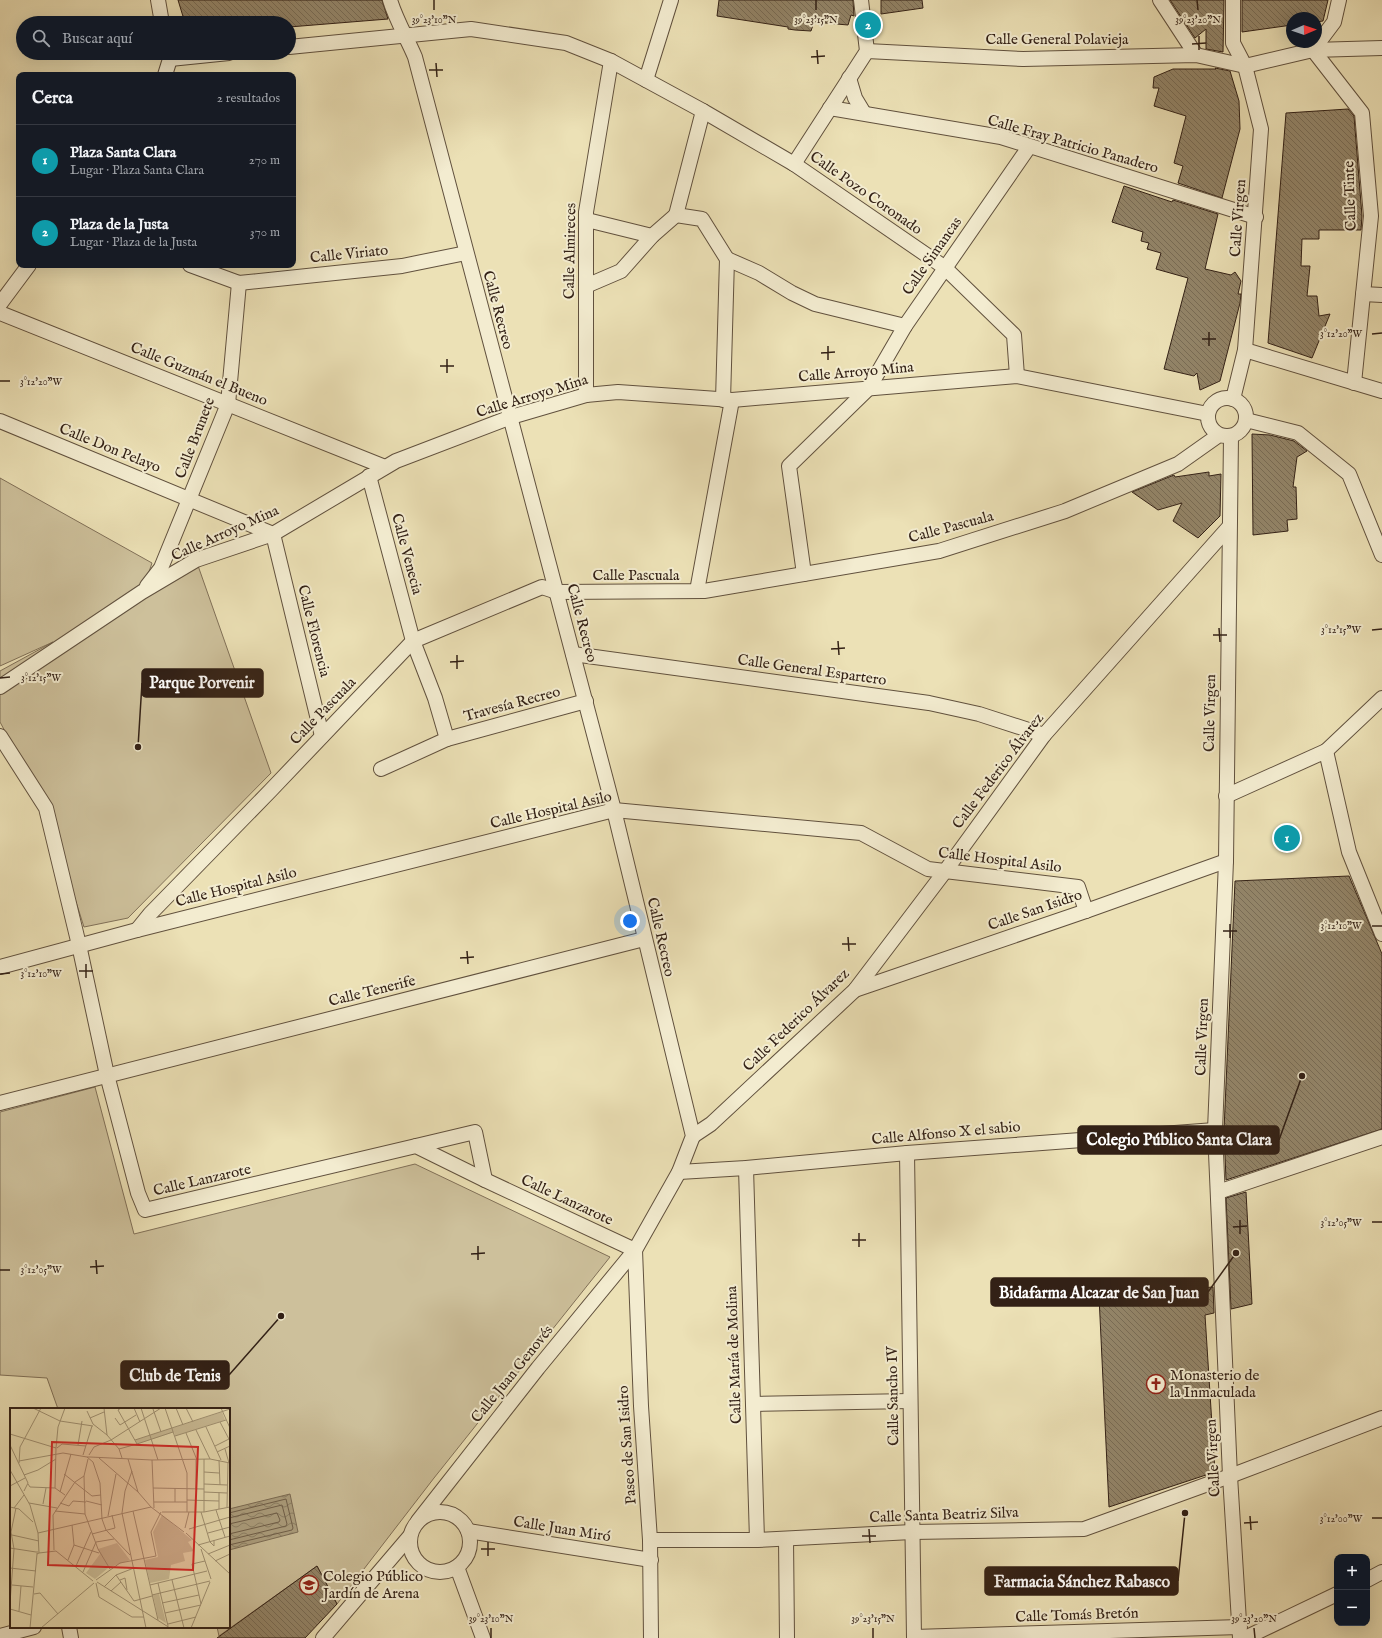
<!DOCTYPE html>
<html lang="es">
<meta charset="utf-8">
<style>
:root{--surface:#171b24;--page:#20242c;--text:#f1f3f6;--muted:#9ea1a6;--line:#363941;--accent:#db2777}
body{margin:0;font-family:"IM FELL English",serif;background:var(--page);color:var(--text)}
.controls{position:absolute;right:12px;bottom:12px;display:grid;overflow:hidden;border-radius:8px;box-shadow:0 4px 16px #0002}
.controls button{width:36px;height:36px;display:grid;place-items:center;padding:0;border:0;border-bottom:1px solid var(--line);background:var(--surface);color:var(--text);font:20px sans-serif}
.compass{position:absolute;left:1286px;top:12px;width:36px;height:36px;border-radius:50%;background:var(--surface);box-shadow:0 4px 16px #0002;rotate:88deg}
.you{position:absolute;left:630px;top:921px;width:14px;height:14px;margin:-10px;border:3px solid #fff;border-radius:50%;background:#1a73e8;box-shadow:0 0 0 6px #1a73e833}
.badge{display:grid;place-items:center;width:26px;height:26px;border-radius:50%;background:var(--accent);color:#fff;font-size:13px;font-weight:700}
.pin{position:absolute;translate:-50% -50%;border:2px solid #fff;box-shadow:0 1px 4px #0006}
.list{margin:0;padding:0;list-style:none}
h2{display:flex;justify-content:space-between;align-items:center;height:52px;margin:0;padding:0 16px;font-size:17px}
h2 small{font-size:13px;font-weight:400;color:var(--muted)}
.list li{display:grid;grid-template-columns:26px 1fr auto;gap:12px;align-items:center;box-sizing:border-box;height:72px;padding:0 16px;border-top:1px solid var(--line)}
.list b{display:block;font-size:15px;white-space:nowrap}
.list p{margin:0;font-size:13px;white-space:nowrap;color:var(--muted)}
.list em{font-size:13px;font-style:normal;color:var(--muted)}
.icon{flex:none;width:22px;height:22px;fill:none;stroke:currentColor;stroke-width:2;stroke-linecap:round;stroke-linejoin:round}
.map{position:relative;flex:none;width:1382px;height:1638px;overflow:hidden}
.search{position:absolute;background:var(--surface);box-shadow:0 4px 16px #0002;left:16px;top:16px;width:280px;height:44px;display:flex;align-items:center;gap:10px;box-sizing:border-box;padding:0 14px;border-radius:22px;color:var(--muted);font-size:15px}
.panel{position:absolute;background:var(--surface);box-shadow:0 4px 16px #0002;left:16px;top:72px;width:280px;height:196px;border-radius:8px}
.map>svg:first-child{display:block}
.green{fill:#cdc09b;stroke:#807058}
.water{fill:url(#water-waves);stroke:#7c6d56}
.lines{fill:none;stroke-linecap:round;stroke-linejoin:round}
.shore{stroke:#70604b;stroke-width:1}
.building{fill:url(#building-back-hatch);stroke:#332116}
.street-casing{stroke:#61513e;stroke-width:16}
.street{stroke:#f3ecd0;stroke-width:14}
.ticks{fill:none;stroke:#332116;stroke-width:1.5}
.labels{text-anchor:middle;dominant-baseline:central;stroke-width:4;stroke-linejoin:round;paint-order:stroke}
.street-label{font-size:15px;fill:#332116;stroke:#f3ecd0}
.poi-label{font-size:15px;fill:#332116;stroke:#f3ecd0;text-anchor:start}
.inset-road{fill:none;stroke:#a29476;stroke-width:1}
.view{fill:#d62828;fill-opacity:0.15;stroke:#d62828;stroke-width:2}
.inset-edge{fill:none;stroke:#332116;stroke-width:2}
.ticks-label{font-size:10px;text-anchor:middle;fill:#332116;stroke:#f3ecd0;stroke-width:4;stroke-linejoin:round;paint-order:stroke}
.leader{fill:none;stroke:#332116;stroke-width:1.5}
.callout-dot{fill:#332116;stroke:#f3ecd0;stroke-width:1.5}
.callout{fill:#332116;stroke:#332116;stroke-width:1.5}
.callout-label{font-size:16px;text-anchor:middle;font-weight:bold;fill:#fff}
</style>
<div class="map">
<svg width="1382" height="1638" viewBox="0 0 1382 1638">
<defs>
<pattern id="water-waves" width="16" height="10" patternUnits="userSpaceOnUse"><rect width="16" height="10" fill="#ada080"/><path d="M0 5q4-4 8 0t8 0" fill="none" stroke="#8d8268"/></pattern>
<pattern id="building-back-hatch" width="6" height="6" patternUnits="userSpaceOnUse"><rect width="6" height="6" fill="#938569"/><path d="M-1 5l2 2M0 0l6 6M5-1l2 2" fill="none" stroke="#796c55"/></pattern>
</defs>
<rect width="100%" height="100%" fill="#ece1b6"/>
<filter id="stains"><feTurbulence type="fractalNoise" baseFrequency=".005" numOctaves="4"/><feColorMatrix values="0 0 0 0 .2 0 0 0 0 .09 0 0 0 0 .02 0 0 0 .5 -.17"/></filter>
<radialGradient id="worn" r=".72"><stop offset=".6" stop-color="#630" stop-opacity="0"/><stop offset="1" stop-color="#630" stop-opacity=".3"/></radialGradient>
<g class="green">
<polygon points="0,478 152,563 142,592 196,560 271,773 128,918 84,927 46,808 0,722 0,671 53,642 0,666"/>
<polygon points="95,1087 134,1234 415,1164 610,1257 434,1478 337,1604 317,1566 219,1636 217,1627 229,1627 229,1409 58,1409 47,1378 0,1375 0,1112"/>
</g>
<polygon class="water" points="290,1494 298,1532 229,1550 229,1509"/>
<g class="lines">
<g class="shore">
<polyline points="229,1513 286,1499 293,1528 292,1530 229,1545"/>
<polyline points="229,1518 282,1505 287,1524 286,1526 229,1540"/>
<polyline points="229,1524 277,1513 280,1520 279,1522 229,1534"/>
</g>
</g>
<g class="building">
<polygon points="178,0 382,0 388,19 289,27 289,23 185,23"/>
<polygon points="719,0 853,0 854,16 851,15 848,25 814,22 811,31 795,30 788,29 788,27 717,16"/>
<polygon points="881,0 922,0 923,8 881,14"/>
<polygon points="1170,0 1224,0 1223,52 1206,49 1206,29 1195,38"/>
<polygon points="1242,0 1328,0 1323,21 1316,22 1316,18 1292,18 1292,25 1242,32"/>
<polygon points="1215,68 1230,71 1239,101 1240,129 1222,198 1178,183 1183,166 1174,163 1186,116 1154,106 1159,88 1153,88 1154,77 1173,69 1216,69"/>
<polygon points="1348,109 1354,116 1362,216 1361,230 1319,230 1319,239 1302,239 1301,266 1310,266 1307,296 1317,296 1319,316 1330,314 1312,358 1268,343 1286,113"/>
<polygon points="1124,186 1172,202 1173,200 1218,214 1205,269 1231,275 1235,272 1241,281 1238,294 1241,294 1240,303 1220,381 1200,390 1197,373 1194,376 1164,369 1188,278 1156,269 1161,253 1147,249 1149,243 1141,241 1143,232 1112,222"/>
<polygon points="1252,434 1270,435 1294,441 1307,451 1297,457 1293,487 1296,487 1297,519 1287,520 1288,531 1253,535"/>
<polygon points="1209,472 1209,476 1221,474 1220,516 1198,538 1173,521 1182,503 1158,510 1132,492 1174,475 1175,477"/>
<polygon points="1349,876 1382,954 1382,1129 1226,1180 1224,1130 1235,881"/>
<polygon points="1246,1192 1252,1304 1231,1309 1226,1198"/>
<polygon points="1213,1287 1214,1313 1205,1315 1215,1472 1109,1507 1099,1296"/>
<polygon points="317,1566 337,1604 305,1638 217,1638"/>
</g>
<g class="lines">
<g class="street-casing">
<g id="street">
<polyline points="158,0 162,23"/>
<path d="M 390,0 C 396,20 407,38 415,57 L 614,810 L 693,1136 L 679,1172 L 635,1250 L 538,1368 L 418,1521"/>
<polyline points="1160,0 1196,55"/>
<polyline points="289,47 471,29 566,43 611,61 703,111 794,164 944,267 1014,335 1017,376"/>
<polyline points="1313,50 1362,113 1371,216 1354,383"/>
<polyline points="1313,50 1382,48"/>
<polyline points="867,51 1023,59 1196,55 1245,66 1313,50 1334,22 1339,0"/>
<polyline points="170,59 229,53"/>
<polyline points="165,75 170,59 169,53"/>
<polyline points="849,78 855,98 864,113"/>
<polyline points="646,80 671,0"/>
<polyline points="830,108 1001,137 1256,217"/>
<polyline points="703,111 676,215 702,219 727,259 723,400"/>
<polyline points="794,164 867,51 861,0"/>
<polyline points="587,220 652,236"/>
<polyline points="727,259 759,273 792,293 815,304 905,326"/>
<polyline points="190,265 239,283 402,266 466,253"/>
<polyline points="586,286 621,271 652,236 676,215"/>
<polyline points="1363,294 1382,295"/>
<polyline points="0,304 29,265"/>
<polyline points="0,313 385,467"/>
<polyline points="1245,350 1382,391"/>
<polyline points="586,395 586,212 611,61"/>
<circle cx="1227" cy="417" r="19"/>
<polyline points="1233,399 1245,350 1261,129 1245,66 1233,43 1233,0"/>
<polyline points="1246,420 1298,433 1349,474 1382,555"/>
<polyline points="0,421 273,534 322,736"/>
<polyline points="1231,436 1226,861 1215,1130 1230,1476 1240,1638"/>
<polyline points="369,476 413,641 435,698 447,739 586,701"/>
<polyline points="804,574 789,466 869,388 905,326 1029,147"/>
<polyline points="147,586 161,568 228,404 239,283"/>
<polyline points="697,591 732,400"/>
<polyline points="573,654 929,703 979,714 1044,735"/>
<polyline points="0,687 142,592 196,560 273,534 396,461 511,417 586,395 618,392 732,400 1017,376 1208,414"/>
<polyline points="0,736 46,808 79,945 107,1075 138,1193 145,1210 416,1146 485,1180 635,1250"/>
<polyline points="1326,751 1382,698"/>
<polyline points="381,769 447,739"/>
<polyline points="1226,796 1326,751 1349,852 1382,934"/>
<polyline points="137,930 150,914 271,790 413,641 542,587 557,592 704,591 939,551 1065,511 1178,464 1219,435"/>
<polyline points="0,967 137,930 614,810 861,833 928,869 1078,887 1086,911"/>
<polyline points="855,990 1086,911 1226,861"/>
<polyline points="0,1103 644,939"/>
<polyline points="693,1136 711,1124 855,990 946,870 1044,735 1229,527"/>
<polyline points="416,1146 475,1132 485,1180"/>
<polyline points="907,1153 914,1638"/>
<polyline points="746,1168 757,1540"/>
<polyline points="679,1172 746,1168 907,1153 1215,1130"/>
<polyline points="1218,1192 1382,1137"/>
<polyline points="635,1250 641,1406 650,1540 651,1638"/>
<polyline points="753,1404 910,1401"/>
<circle cx="440" cy="1542" r="30"/>
<polyline points="468,1531 651,1560"/>
<polyline points="786,1539 787,1638"/>
<polyline points="650,1540 757,1540 912,1532 1084,1529 1230,1476 1382,1418"/>
<polyline points="457,1567 483,1638"/>
<polyline points="1367,1580 1382,1572"/>
<polyline points="69,1627 71,1638"/>
<polyline points="0,1636 34,1627"/>
<polyline points="914,1637 1240,1627"/>
<polyline points="323,1638 410,1536"/>
<polyline points="1245,1638 1337,1594"/>
</g>
</g>
<use href="#street" class="street"/>
</g>
<path class="ticks" d="M 434,0 L 434,10M 816,0 L 816,10M 1197,0 L 1198,10M 1199,36 L 1199,50M 1192,44 L 1206,43M 817,50 L 818,64M 811,57 L 825,56M 436,63 L 437,77M 429,70 L 443,70M 1209,332 L 1209,346M 1372,334 L 1382,333M 1202,339 L 1216,339M 828,346 L 828,360M 821,353 L 835,352M 447,359 L 447,373M 440,366 L 454,366M 0,381 L 10,381M 1219,628 L 1220,642M 1372,630 L 1382,629M 1213,635 L 1227,635M 838,641 L 839,655M 831,649 L 845,648M 457,655 L 457,669M 450,662 L 464,661M 0,678 L 10,677M 1230,924 L 1230,938M 1372,926 L 1382,926M 1223,931 L 1237,931M 848,937 L 849,951M 842,944 L 856,944M 467,951 L 468,964M 460,958 L 474,957M 86,964 L 86,978M 79,971 L 93,971M 0,974 L 10,973M 1240,1220 L 1240,1234M 1372,1222 L 1382,1222M 1233,1227 L 1247,1226M 859,1233 L 859,1247M 852,1240 L 866,1240M 478,1246 L 478,1260M 471,1254 L 485,1253M 96,1260 L 97,1274M 90,1267 L 104,1266M 0,1270 L 10,1270M 1250,1516 L 1251,1530M 1372,1518 L 1382,1518M 1244,1523 L 1258,1522M 869,1529 L 870,1543M 862,1536 L 876,1536M 488,1542 L 488,1556M 481,1549 L 495,1549M 491,1628 L 491,1638M 873,1628 L 873,1638M 1254,1628 L 1255,1638"/>
<defs>
<g id="church-ring" transform="scale(1)"><circle r="9.5" fill="#f3ecd0" stroke="#8f2418" stroke-width="1.5"/><path d="M-1.2-6h2.4v3.5h3.3v2.4h-3.3V6h-2.4V-.1h-3.3v-2.4h3.3Z" fill="#8f2418"/></g>
<g id="school-ring" transform="scale(1)"><circle r="9.5" fill="#f3ecd0" stroke="#8f2418" stroke-width="1.5"/><path d="M0-5L7-2L0 1L-7-2ZM-4 1L0 2.5L4 1V4Q0 6-4 4Z" fill="#8f2418"/></g>
</defs>
<g fill-rule="evenodd">
<use href="#church-ring" x="1156" y="1384"/>
<use href="#school-ring" x="309" y="1585"/>
</g>
<g class="labels">
<g class="street-label">
<text x="1057" y="39">Calle General Polavieja</text>
<text transform="translate(1073 144) rotate(16)">Calle Fray Patricio Panadero</text>
<text transform="translate(866 193) rotate(35)">Calle Pozo Coronado</text>
<text transform="translate(1350 196) rotate(-92)">Calle Tinte</text>
<text transform="translate(1238 218) rotate(-86)">Calle Virgen</text>
<text transform="translate(570 251) rotate(-89)">Calle Almireces</text>
<text transform="translate(349 254) rotate(-6)">Calle Viriato</text>
<text transform="translate(932 256) rotate(-55)">Calle Simancas</text>
<text transform="translate(498 310) rotate(75)">Calle Recreo</text>
<text transform="translate(856 372) rotate(-5)">Calle Arroyo Mina</text>
<text transform="translate(199 374) rotate(22)">Calle Guzmán el Bueno</text>
<text transform="translate(532 396) rotate(-17)">Calle Arroyo Mina</text>
<text transform="translate(195 438) rotate(-69)">Calle Brunete</text>
<text transform="translate(110 448) rotate(22)">Calle Don Pelayo</text>
<text transform="translate(951 527) rotate(-15)">Calle Pascuala</text>
<text transform="translate(225 533) rotate(-24)">Calle Arroyo Mina</text>
<text transform="translate(407 554) rotate(75)">Calle Venecia</text>
<text x="636" y="575">Calle Pascuala</text>
<text transform="translate(582 623) rotate(75)">Calle Recreo</text>
<text transform="translate(314 631) rotate(76)">Calle Florencia</text>
<text transform="translate(812 670) rotate(8)">Calle General Espartero</text>
<text transform="translate(512 704) rotate(-15)">Travesía Recreo</text>
<text transform="translate(323 711) rotate(-46)">Calle Pascuala</text>
<text transform="translate(1210 713) rotate(-89)">Calle Virgen</text>
<text transform="translate(998 771) rotate(-53)">Calle Federico Álvarez</text>
<text transform="translate(551 810) rotate(-13)">Calle Hospital Asilo</text>
<text transform="translate(1000 860) rotate(7)">Calle Hospital Asilo</text>
<text transform="translate(236 887) rotate(-14)">Calle Hospital Asilo</text>
<text transform="translate(1035 910) rotate(-19)">Calle San Isidro</text>
<text transform="translate(661 937) rotate(77)">Calle Recreo</text>
<text transform="translate(372 991) rotate(-14)">Calle Tenerife</text>
<text transform="translate(796 1020) rotate(-44)">Calle Federico Álvarez</text>
<text transform="translate(1202 1037) rotate(-88)">Calle Virgen</text>
<text transform="translate(946 1133) rotate(-5)">Calle Alfonso X el sabio</text>
<text transform="translate(202 1180) rotate(-13)">Calle Lanzarote</text>
<text transform="translate(567 1200) rotate(25)">Calle Lanzarote</text>
<text transform="translate(734 1355) rotate(-92)">Calle María de Molina</text>
<text transform="translate(512 1374) rotate(-51)">Calle Juan Genovés</text>
<text transform="translate(893 1396) rotate(-91)">Calle Sancho IV</text>
<text transform="translate(627 1445) rotate(-94)">Paseo de San Isidro</text>
<text transform="translate(1213 1458) rotate(-93)">Calle Virgen</text>
<text transform="translate(944 1515) rotate(-2)">Calle Santa Beatriz Silva</text>
<text transform="translate(562 1529) rotate(9)">Calle Juan Miró</text>
<text transform="translate(1077 1615) rotate(-2)">Calle Tomás Bretón</text>
</g>
<g class="poi-label">
<text x="1170" y="1375">Monasterio de<tspan x="1170" dy="17">la Inmaculada</tspan></text>
<text x="323" y="1576">Colegio Público<tspan x="323" dy="17">Jardín de Arena</tspan></text>
</g>
</g>
<g transform="translate(10 1408)">
<rect width="220" height="220" fill="#ece1b6"/>
<path d="M 212,4 L 215,12 L 165,28 L 164,24 L 127,36 L 125,32 ZM 152,107 L 182,132 L 178,134 L 184,143 L 173,145 L 175,153 L 161,157 L 159,171 L 140,175 L 135,152 L 148,149 L 143,124 ZM 107,135 L 120,152 L 98,160 L 85,171 L 76,165 L 90,146 L 88,141 ZM 149,186 L 156,215 L 148,210 L 143,187 Z" fill="#cdc09b"/>
<path class="inset-road" d="M 23,0 L 50,13 L 83,18M 94,0 L 97,27M 111,0 L 108,2 L 127,36 L 163,24M 124,0 L 130,14M 131,0 L 148,52M 155,0 L 177,65 L 177,104M 166,0 L 173,17M 176,0 L 183,14M 211,0 L 220,20M 143,1 L 151,24M 77,3 L 83,16 L 97,27 L 109,41M 80,10 L 94,4M 105,10 L 110,17 L 126,7M 210,14 L 220,33M 196,19 L 211,52M 186,22 L 200,51M 176,25 L 187,52M 0,26 L 46,40 L 45,80M 165,28 L 216,12M 125,32 L 220,1M 0,37 L 18,75 L 14,83M 68,37 L 72,13M 205,38 L 219,31M 46,40 L 48,19 L 55,0M 47,40 L 52,36 L 76,38M 215,41 L 219,55M 207,44 L 220,38M 73,47 L 82,18M 79,47 L 84,39 L 101,32 L 151,0M 80,49 L 142,52 L 200,51 L 220,55M 80,49 L 77,49 L 83,54 L 90,75 L 92,111 L 96,122 L 120,147M 89,50 L 128,84 L 141,99M 112,50 L 109,41 L 127,36M 78,51 L 74,68 L 75,106 L 88,141 L 100,161M 118,51 L 128,84M 142,52 L 144,100M 209,52 L 210,77M 9,53 L 53,45 L 77,49M 9,55 L 10,39 L 31,0M 0,62 L 20,97 L 28,125 L 29,145 L 27,146 L 27,143M 122,63 L 115,83 L 112,105 L 136,220M 194,64 L 209,65M 54,66 L 82,88 L 91,87M 14,67 L 28,62 L 46,51M 18,76 L 20,79 L 45,80 L 55,87M 194,76 L 217,77M 0,78 L 15,70M 143,80 L 194,81M 186,81 L 186,52M 50,84 L 61,46M 194,84 L 217,85M 177,92 L 209,93M 76,93 L 92,97M 144,94 L 177,94M 165,94 L 165,80M 19,95 L 47,100M 50,95 L 59,98 L 63,93 L 76,94M 33,96 L 36,80M 0,99 L 9,101 L 23,114M 217,99 L 218,54M 4,100 L 14,87M 209,101 L 209,84M 206,102 L 215,129M 45,103 L 75,106M 123,103 L 148,212M 152,104 L 194,104 L 220,99M 191,104 L 200,134 L 204,138 L 204,132M 194,104 L 194,51M 98,108 L 106,66M 175,120 L 179,104M 179,121 L 220,109M 28,125 L 141,99 L 174,124M 176,125 L 220,166M 198,125 L 220,119M 82,126 L 105,120 L 102,107M 2,127 L 29,133M 64,137 L 89,145M 188,137 L 220,128M 0,140 L 26,144M 191,141 L 201,171M 44,142 L 43,107 L 65,74 L 74,68M 29,145 L 46,143 L 83,173M 198,146 L 220,137M 58,152 L 64,137 L 62,117M 205,153 L 220,146M 66,158 L 81,124M 0,160 L 26,163M 73,164 L 86,134 L 104,131M 106,167 L 124,193M 86,172 L 110,155 L 146,148 L 141,124 L 151,104M 110,172 L 115,170 L 117,182M 162,172 L 174,220M 87,174 L 160,220M 86,175 L 89,189 L 122,209 L 134,209M 148,175 L 158,218M 2,177 L 23,179M 140,177 L 197,163M 94,179 L 106,167 L 124,160M 101,183 L 111,174M 24,186 L 30,185 L 48,206M 142,187 L 200,173M 124,193 L 142,188M 0,195 L 4,141 L 1,124 L 6,100M 152,195 L 189,187M 191,196 L 182,156 L 195,153M 0,201 L 21,207M 9,203 L 11,178M 155,205 L 191,197M 158,216 L 186,209M 20,220 L 27,146M 31,220 L 84,175M 181,220 L 200,174"/>
<path class="view" d="M 42,34 L 188,39 L 183,162 L 38,157 Z"/>
<rect width="220" height="220" class="inset-edge"/>
</g>
<g class="ticks-label">
<text x="434" y="23">39°23'10"N</text>
<text x="816" y="23">39°23'15"N</text>
<text x="1198" y="23">39°23'20"N</text>
<text x="1341" y="337">3°12'20"W</text>
<text x="41" y="385">3°12'20"W</text>
<text x="1341" y="633">3°12'15"W</text>
<text x="41" y="681">3°12'15"W</text>
<text x="1341" y="929">3°12'10"W</text>
<text x="41" y="977">3°12'10"W</text>
<text x="1341" y="1226">3°12'05"W</text>
<text x="41" y="1273">3°12'05"W</text>
<text x="1341" y="1522">3°12'00"W</text>
<text x="491" y="1622">39°23'10"N</text>
<text x="873" y="1622">39°23'15"N</text>
<text x="1254" y="1622">39°23'20"N</text>
</g>
<path class="leader" d="M138 747L142 683M1302 1076L1279 1140M1236 1253L1208 1292M281 1316L229 1375M1185 1513L1178 1581"/>
<g class="callout-dot">
<circle cx="138" cy="747" r="4"/>
<circle cx="1302" cy="1076" r="4"/>
<circle cx="1236" cy="1253" r="4"/>
<circle cx="281" cy="1316" r="4"/>
<circle cx="1185" cy="1513" r="4"/>
</g>
<g class="callout">
<rect x="142" y="669" width="121" height="28" rx="4"/>
<rect x="1078" y="1126" width="201" height="28" rx="4"/>
<rect x="991" y="1278" width="217" height="28" rx="4"/>
<rect x="121" y="1361" width="108" height="28" rx="4"/>
<rect x="985" y="1567" width="193" height="28" rx="4"/>
</g>
<g class="callout-label">
<text x="202" y="688">Parque Porvenir</text>
<text x="1179" y="1145">Colegio Público Santa Clara</text>
<text x="1099" y="1298">Bidafarma Alcazar de San Juan</text>
<text x="175" y="1381">Club de Tenis</text>
<text x="1082" y="1587">Farmacia Sánchez Rabasco</text>
</g>
<rect width="100%" height="100%" filter="url(#stains)"/>
<rect width="100%" height="100%" fill="url(#worn)"/>
</svg>
<div class="controls">
<button>+</button>
<button>−</button>
</div>
<svg class="compass" viewBox="-18 -18 36 36"><path d="M0-13l5 13h-10z" fill="#e53935"/><path d="M0 13l5-13h-10z" fill="#9ea1a6"/></svg>
<div class="you"></div>
<div class="pin badge" style="left:1287px;top:838px;background:#0f9aa8">1</div>
<div class="pin badge" style="left:868px;top:25px;background:#0f9aa8">2</div>
<div class="search"><svg class="icon" aria-label="search" viewBox="0 0 24 24"><circle cx="10" cy="10" r="6"/><path d="M15 15l6 6"/></svg>Buscar aquí</div>
<section class="panel">
<h2>Cerca<small>2 resultados</small></h2>
<ul class="list">
<li><span class="badge" style="background:#0f9aa8">1</span><div><b>Plaza Santa Clara</b><p>Lugar · Plaza Santa Clara</p></div><em>270 m</em></li>
<li><span class="badge" style="background:#0f9aa8">2</span><div><b>Plaza de la Justa</b><p>Lugar · Plaza de la Justa</p></div><em>370 m</em></li>
</ul>
</section>
</div>
